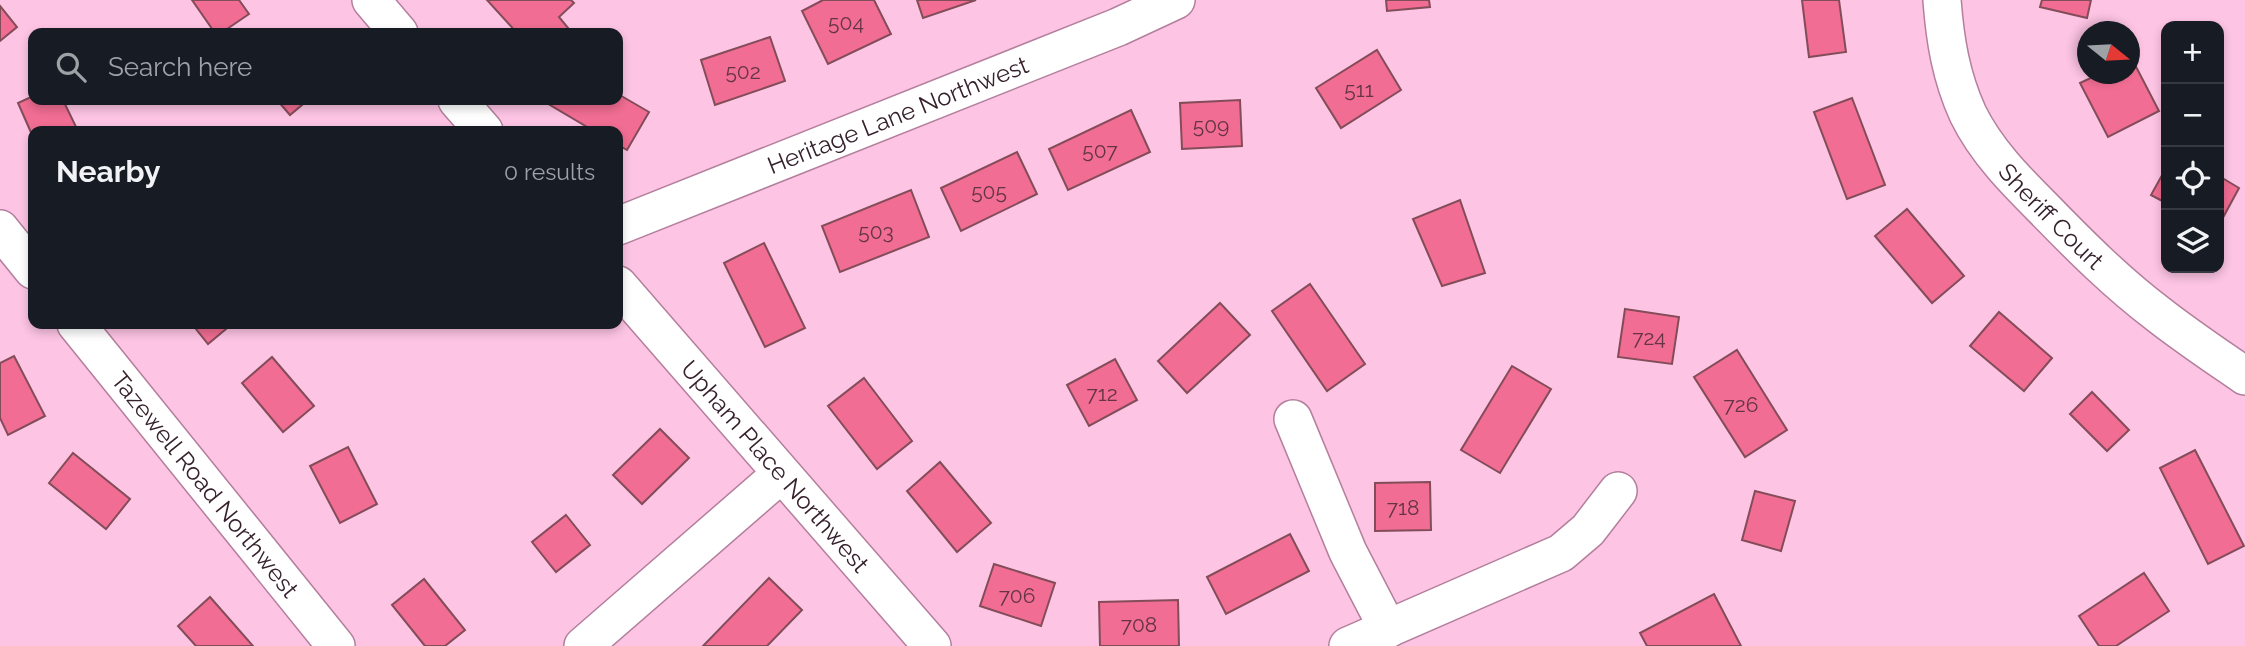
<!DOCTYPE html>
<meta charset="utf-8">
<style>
:root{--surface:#171b24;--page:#20242c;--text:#f1f3f6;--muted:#9ea1a6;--line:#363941}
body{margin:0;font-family:Raleway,sans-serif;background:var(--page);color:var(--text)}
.controls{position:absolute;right:21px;top:21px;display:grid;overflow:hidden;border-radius:14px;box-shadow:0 4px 10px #0003}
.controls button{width:63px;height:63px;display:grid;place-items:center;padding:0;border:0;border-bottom:2px solid var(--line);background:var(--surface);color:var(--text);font:35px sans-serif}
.compass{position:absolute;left:2077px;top:21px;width:63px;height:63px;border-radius:50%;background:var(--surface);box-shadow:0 4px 10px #0003;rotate:108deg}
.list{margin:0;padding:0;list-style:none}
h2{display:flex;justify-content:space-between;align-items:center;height:91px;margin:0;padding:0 28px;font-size:30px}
h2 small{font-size:23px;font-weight:400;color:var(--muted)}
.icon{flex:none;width:38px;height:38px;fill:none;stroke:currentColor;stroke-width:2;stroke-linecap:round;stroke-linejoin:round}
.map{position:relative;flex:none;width:2245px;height:646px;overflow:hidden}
.search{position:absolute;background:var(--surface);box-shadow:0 4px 10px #0003;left:28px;top:28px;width:595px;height:77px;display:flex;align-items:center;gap:18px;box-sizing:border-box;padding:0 24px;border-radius:14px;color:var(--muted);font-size:26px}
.panel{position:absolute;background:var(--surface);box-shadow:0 4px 10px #0003;left:28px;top:126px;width:595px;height:203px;border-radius:14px}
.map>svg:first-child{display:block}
.building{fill:#f16d93;stroke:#834c59;stroke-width:2}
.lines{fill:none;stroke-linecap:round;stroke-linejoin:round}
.minor-casing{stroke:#b37f9c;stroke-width:40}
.minor{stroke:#fff;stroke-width:37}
.labels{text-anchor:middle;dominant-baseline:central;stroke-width:7;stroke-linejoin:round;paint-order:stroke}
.number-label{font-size:21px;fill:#653446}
.street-label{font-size:24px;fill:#36212d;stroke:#fdc4e4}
</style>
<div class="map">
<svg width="2245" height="646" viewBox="0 0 2245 646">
<rect width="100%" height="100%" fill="#fdc4e4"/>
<g class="building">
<polygon points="192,0 239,0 249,14 221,33 215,33"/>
<polygon points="487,0 571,0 574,3 559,17 569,29 564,33 517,33"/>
<polygon points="823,0 874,0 891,34 828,64 802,11"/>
<polygon points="917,0 976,0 923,18"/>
<polygon points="1386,0 1429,0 1430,7 1387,11"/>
<polygon points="1802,0 1839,0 1846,52 1809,57"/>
<polygon points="2042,0 2091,0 2087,18 2040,7"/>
<polygon points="0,6 17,27 0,41"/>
<polygon points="770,37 785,81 715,105 701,60"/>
<polygon points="1377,50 1401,90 1341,128 1316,88"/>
<polygon points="2131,57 2159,111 2108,137 2080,83 2099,74 2130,74"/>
<polygon points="618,94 649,112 627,150 618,145 618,131 594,131 545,102 547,100 618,100"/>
<polygon points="33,96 33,100 63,100 78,131 33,131 33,137 18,103"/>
<polygon points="1852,98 1885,185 1847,199 1814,112"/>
<polygon points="277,100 308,100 290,115"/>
<polygon points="1240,100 1242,146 1182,149 1180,103"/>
<polygon points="1131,110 1150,152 1068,190 1049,149"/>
<polygon points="1017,152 1037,194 961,231 941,188"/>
<polygon points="2166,168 2166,203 2151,195"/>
<polygon points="2219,176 2239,188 2219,225"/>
<polygon points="911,190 929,237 840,272 822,226"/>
<polygon points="1460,200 1485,273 1442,286 1413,219"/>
<polygon points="1907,209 1964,276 1932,303 1875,236"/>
<polygon points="764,243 805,328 765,347 724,263"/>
<polygon points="1310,284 1365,364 1327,391 1272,311"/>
<polygon points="1220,303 1250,335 1187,393 1158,361"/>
<polygon points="1625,309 1679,317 1672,364 1618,357"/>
<polygon points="1999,312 2052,358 2024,391 1970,346"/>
<polygon points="192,324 232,324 208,344"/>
<polygon points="1737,350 1787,430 1745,457 1694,377"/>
<polygon points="14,356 45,416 8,435 0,418 0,363"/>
<polygon points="272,357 314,406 283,432 242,383"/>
<polygon points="1115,359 1137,400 1089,426 1067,385"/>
<polygon points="1512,366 1551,389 1500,473 1461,450"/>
<polygon points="864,378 912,441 877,469 828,406"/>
<polygon points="2092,392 2129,430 2107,451 2070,414"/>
<polygon points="660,429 689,458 642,504 613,475"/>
<polygon points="348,447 377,504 340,523 310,466"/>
<polygon points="2195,450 2244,546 2208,564 2160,468"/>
<polygon points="73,453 130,499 106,529 49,483"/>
<polygon points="940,462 991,523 957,552 907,491"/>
<polygon points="1430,482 1431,530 1375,531 1375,483"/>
<polygon points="1755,491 1795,501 1781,551 1742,540"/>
<polygon points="566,515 590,545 556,572 532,542"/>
<polygon points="1290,534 1309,571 1226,614 1207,577"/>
<polygon points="994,564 1055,583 1041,626 980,606"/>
<polygon points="2144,573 2169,611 2116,646 2099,646 2079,616"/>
<polygon points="769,578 802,610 767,646 703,646"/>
<polygon points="424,579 465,630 445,646 425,646 392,605"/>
<polygon points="1714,594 1741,646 1647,646 1640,633"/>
<polygon points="210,597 253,646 196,646 178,626"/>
<polygon points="1178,600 1179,646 1100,646 1099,602"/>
</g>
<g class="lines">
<g class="minor-casing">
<g id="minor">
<polyline points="371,0 399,33"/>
<path id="s1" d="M 1942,0 C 1945,40 1951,77 1968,114 C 1986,151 2016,181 2044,209 C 2080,246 2117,283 2158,314 C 2186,336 2216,356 2245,376"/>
<polyline points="457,100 484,131"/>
<path id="s2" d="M 618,226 L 1118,27 L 1176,0"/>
<polyline points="0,229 33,270"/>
<path id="s3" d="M 618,285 L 932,646"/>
<path id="s4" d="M 76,324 L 336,646"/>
<polyline points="1293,419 1348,552 1388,629"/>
<polyline points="583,646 781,474"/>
<polyline points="1348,646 1561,553 1588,530 1618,491"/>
</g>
</g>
<use href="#minor" class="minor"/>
</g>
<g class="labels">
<g class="number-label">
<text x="846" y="22">504</text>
<text x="743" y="71">502</text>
<text x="1359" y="89">511</text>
<text x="1211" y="125">509</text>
<text x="1100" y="150">507</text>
<text x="989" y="191">505</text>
<text x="876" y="231">503</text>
<text x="1649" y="337">724</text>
<text x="1102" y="393">712</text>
<text x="1741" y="404">726</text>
<text x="1403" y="507">718</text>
<text x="1017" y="595">706</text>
<text x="1139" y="624">708</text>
</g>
<g class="street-label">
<text stroke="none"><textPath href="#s2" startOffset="301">Heritage Lane Northwest</textPath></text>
<text stroke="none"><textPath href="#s1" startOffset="250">Sheriff Court</textPath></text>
<text stroke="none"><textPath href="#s3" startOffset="240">Upham Place Northwest</textPath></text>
<text stroke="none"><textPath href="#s4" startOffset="206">Tazewell Road Northwest</textPath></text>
</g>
</g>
</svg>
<div class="controls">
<button>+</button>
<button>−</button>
<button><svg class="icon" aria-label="locate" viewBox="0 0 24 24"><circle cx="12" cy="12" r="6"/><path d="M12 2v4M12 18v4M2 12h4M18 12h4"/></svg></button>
<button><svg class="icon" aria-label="layers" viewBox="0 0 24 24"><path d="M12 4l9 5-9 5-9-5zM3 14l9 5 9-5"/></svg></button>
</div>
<svg class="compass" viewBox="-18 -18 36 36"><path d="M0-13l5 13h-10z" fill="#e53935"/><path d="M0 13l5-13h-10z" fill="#9ea1a6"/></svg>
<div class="search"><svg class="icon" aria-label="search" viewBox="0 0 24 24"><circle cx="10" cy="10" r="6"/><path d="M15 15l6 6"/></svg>Search here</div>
<section class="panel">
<h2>Nearby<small>0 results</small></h2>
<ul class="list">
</ul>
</section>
</div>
